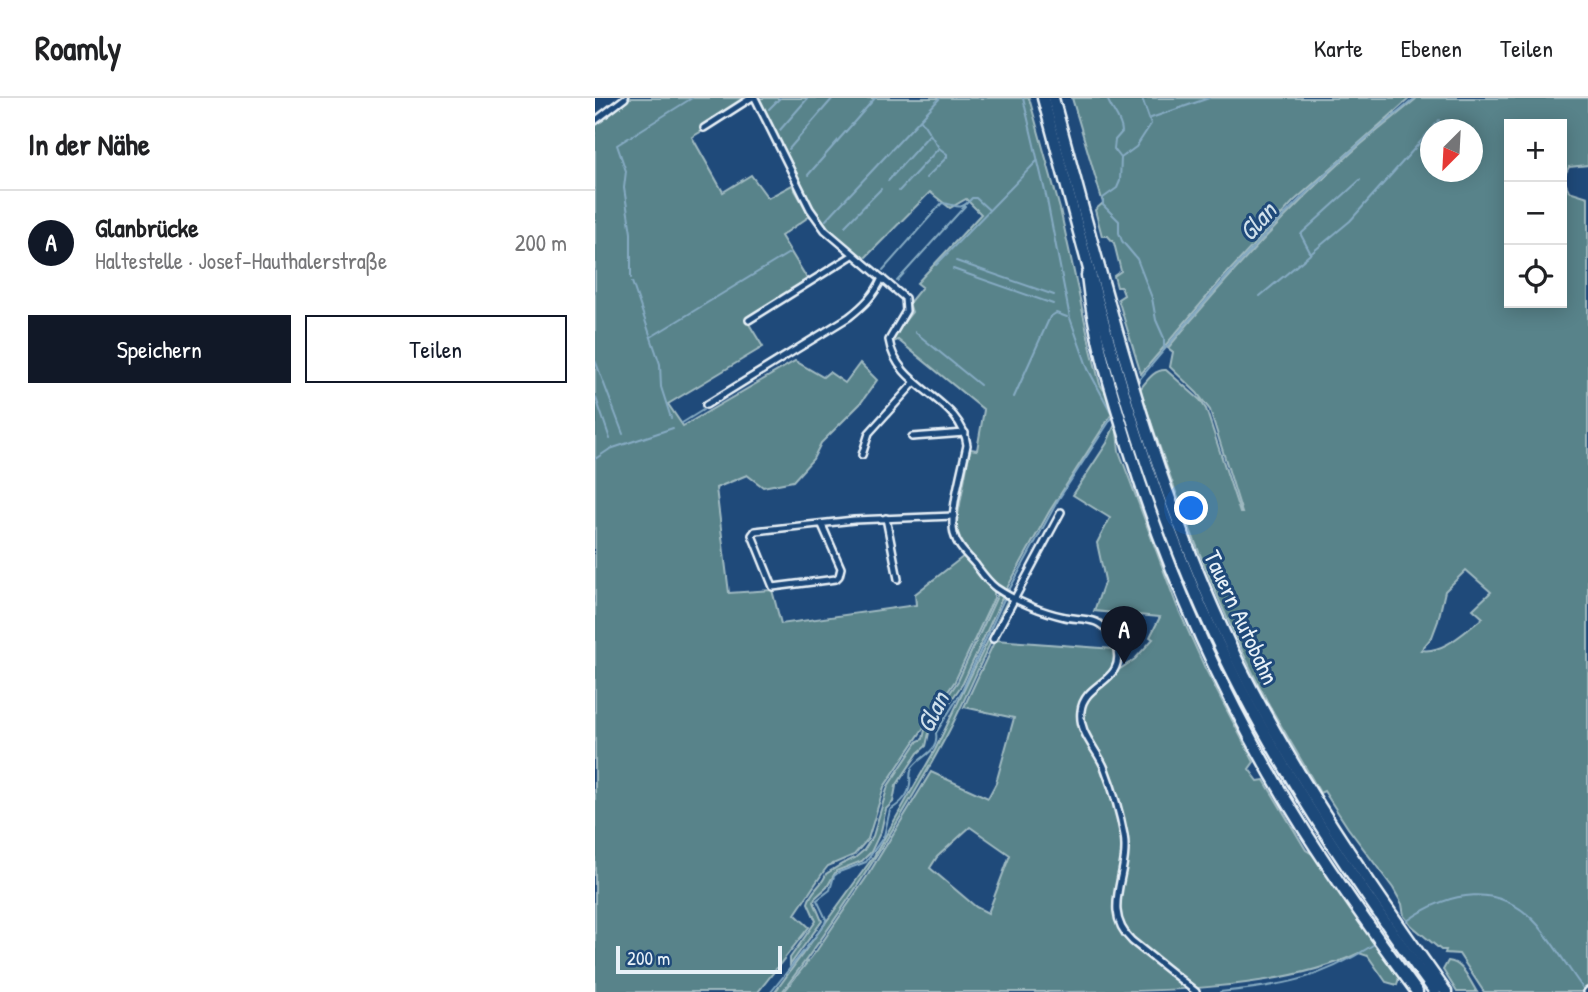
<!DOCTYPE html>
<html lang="de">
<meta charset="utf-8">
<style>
:root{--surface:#fff;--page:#f6f6f6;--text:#202124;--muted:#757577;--line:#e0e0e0;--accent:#111827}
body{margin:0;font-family:"Patrick Hand",sans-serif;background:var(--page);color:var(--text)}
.controls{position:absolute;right:21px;top:21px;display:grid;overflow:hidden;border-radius:0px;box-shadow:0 4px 18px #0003}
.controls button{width:63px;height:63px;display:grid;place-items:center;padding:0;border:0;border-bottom:2px solid var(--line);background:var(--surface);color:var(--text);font:35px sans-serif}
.compass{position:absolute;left:825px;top:21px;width:63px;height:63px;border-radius:50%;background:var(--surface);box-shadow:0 4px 18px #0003;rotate:204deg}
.scale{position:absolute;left:21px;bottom:18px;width:166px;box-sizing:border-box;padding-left:7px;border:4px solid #e8f1f8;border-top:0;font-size:19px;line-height:24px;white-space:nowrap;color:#e8f1f8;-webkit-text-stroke:5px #1f4a7a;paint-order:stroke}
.you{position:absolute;left:597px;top:411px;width:24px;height:24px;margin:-18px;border:5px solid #fff;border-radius:50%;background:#1a73e8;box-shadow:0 0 0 10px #1a73e833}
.badge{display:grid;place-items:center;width:46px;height:46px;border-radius:50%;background:var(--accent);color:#fff;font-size:23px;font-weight:700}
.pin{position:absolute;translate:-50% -58px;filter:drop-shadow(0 2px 4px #0008)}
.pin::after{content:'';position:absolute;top:37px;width:24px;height:21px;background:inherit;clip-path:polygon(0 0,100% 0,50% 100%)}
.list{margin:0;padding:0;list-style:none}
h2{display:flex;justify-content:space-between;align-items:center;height:91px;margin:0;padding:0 28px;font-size:30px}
h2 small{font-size:23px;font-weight:400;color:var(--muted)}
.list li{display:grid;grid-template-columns:46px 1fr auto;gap:21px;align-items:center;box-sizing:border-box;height:105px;padding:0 28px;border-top:2px solid var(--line)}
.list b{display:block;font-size:26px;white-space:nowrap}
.list p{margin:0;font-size:23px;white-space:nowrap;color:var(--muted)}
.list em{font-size:23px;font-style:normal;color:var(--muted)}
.actions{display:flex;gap:14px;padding:21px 28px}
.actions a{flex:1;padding:16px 0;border:2px solid var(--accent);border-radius:0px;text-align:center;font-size:24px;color:var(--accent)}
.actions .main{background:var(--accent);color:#fff}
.icon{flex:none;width:38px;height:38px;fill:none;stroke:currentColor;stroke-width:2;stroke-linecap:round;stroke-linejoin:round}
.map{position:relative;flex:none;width:993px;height:894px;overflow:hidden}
header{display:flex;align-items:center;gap:42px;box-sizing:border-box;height:98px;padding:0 35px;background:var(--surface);border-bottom:2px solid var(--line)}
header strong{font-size:33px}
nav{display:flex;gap:38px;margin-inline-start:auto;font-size:24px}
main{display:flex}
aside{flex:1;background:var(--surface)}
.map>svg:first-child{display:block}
.green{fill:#58838a;stroke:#a0bac1;stroke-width:2;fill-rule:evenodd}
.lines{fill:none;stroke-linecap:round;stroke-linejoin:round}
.stream{stroke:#86abc3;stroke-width:2}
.minor-casing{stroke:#e8f1f8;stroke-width:10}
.motorway-casing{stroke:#e8f1f8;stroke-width:15}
.minor{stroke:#1f4a7a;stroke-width:5}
.motorway{stroke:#1f4a7a;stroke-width:10}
.labels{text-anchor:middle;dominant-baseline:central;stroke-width:6;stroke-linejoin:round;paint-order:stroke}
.street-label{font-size:24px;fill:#e8f1f8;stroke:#1f4a7a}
.water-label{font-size:26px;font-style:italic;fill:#cfe0eb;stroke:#1f4a7a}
</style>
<header>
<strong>Roamly</strong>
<nav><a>Karte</a><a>Ebenen</a><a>Teilen</a></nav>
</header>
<main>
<aside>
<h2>In der Nähe<small></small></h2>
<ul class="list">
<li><span class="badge">A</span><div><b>Glanbrücke</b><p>Haltestelle · Josef-Hauthalerstraße</p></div><em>200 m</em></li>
</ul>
<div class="actions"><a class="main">Speichern</a><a>Teilen</a></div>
</aside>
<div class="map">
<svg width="993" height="894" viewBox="0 0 993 894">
<rect width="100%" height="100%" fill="#1f4a7a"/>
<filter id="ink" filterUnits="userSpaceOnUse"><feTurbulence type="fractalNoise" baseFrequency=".0143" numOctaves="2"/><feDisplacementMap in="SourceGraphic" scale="14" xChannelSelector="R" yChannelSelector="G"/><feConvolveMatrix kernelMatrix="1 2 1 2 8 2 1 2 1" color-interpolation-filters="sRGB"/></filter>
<g filter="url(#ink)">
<g class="green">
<polygon points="34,0 152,0 106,30 107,33 97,39 128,94 156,77 173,100 197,87 215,118 186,138 213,182 151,221 168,249 73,306 88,328 200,263 228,279 234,274 250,285 265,265 282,282 265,306 226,345 218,361 198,383 168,389 152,377 121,390 134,495 177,492 186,526 321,507 320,496 369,458 399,493 399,500 360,583 289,689 273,741 259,757 233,768 229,773 200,816 214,829 163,894 0,894 0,28"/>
<path d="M 164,0 L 434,0 L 465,111 L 496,251 L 505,286 L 512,297 L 518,314 L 454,414 L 411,492 L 406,491 C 390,473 366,452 361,428 L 375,351 L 382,352 L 389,312 L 303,242 L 298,244 L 302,233 L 317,214 L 314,205 L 327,189 L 322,185 L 386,116 L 371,101 L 355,110 L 335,94 L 268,162 L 229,127 L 222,117 Z"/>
<polygon points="477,0 815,0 699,103 627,181 546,276 523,201 529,197 526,189 522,189 519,178 526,173 519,145 513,138 507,138 500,112 508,105"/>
<path d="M 822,0 L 993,0 L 993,67 L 974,69 L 968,80 L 974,93 L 993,99 L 993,894 L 889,894 L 864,856 L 850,855 L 851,852 L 846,852 L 817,828 L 809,818 L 807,806 L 798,790 L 753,730 L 729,693 L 725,695 C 708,664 689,634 672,603 C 620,503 580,398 545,291 C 552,283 559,271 571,272 L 605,302 L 611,311 L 645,415 L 647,415 L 615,312 L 602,295 L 575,269 L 578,254 L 573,250 C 630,181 690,115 756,55 C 777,36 800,19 822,0 ZM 914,26 L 967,26 L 967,205 L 914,205 ZM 836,32 L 878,32 L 878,74 L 836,74 ZM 871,472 L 896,494 L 878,511 L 888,520 C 871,532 849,556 826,552 L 837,539 L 843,523 L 850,493 Z"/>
<path d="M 521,324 L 524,353 L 582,508 L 610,570 L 659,664 L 654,671 L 663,683 L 669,682 L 711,752 L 719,757 L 804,879 L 802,887 L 791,884 L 773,858 L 764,855 C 684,894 544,894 450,894 C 363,894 276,894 189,894 L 222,852 L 273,777 L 336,674 L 393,700 L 401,685 L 419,620 L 369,609 L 400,542 L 519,551 L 519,570 L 525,571 L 540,561 L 558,541 L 555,539 L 565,519 L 499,513 L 510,482 L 502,445 L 515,420 L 478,397 L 512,345 ZM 375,729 L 415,757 L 393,815 L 381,809 L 335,770 L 342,759 Z"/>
<path d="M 403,496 L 408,498 L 368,585 L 334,635 L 331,648 L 323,655 L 301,688 L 298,704 L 291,711 L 286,733 L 276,754 L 267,763 L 241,773 L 232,789 L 220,800 L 219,804 L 227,823 L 195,867 L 195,860 L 221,823 L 213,805 C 216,792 228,787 231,776 L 247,766 L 260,760 L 269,752 L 278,738 L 293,688 L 323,643 L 328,641 L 330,632 L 363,583 Z"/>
<path d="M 414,499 L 418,501 C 393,544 376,591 353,635 C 304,726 250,812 187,894 L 180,894 L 279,758 L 340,652 Z"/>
<path d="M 853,863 C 868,864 874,882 882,894 L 862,894 L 848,872 Z"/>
</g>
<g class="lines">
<g class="stream">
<path d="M 512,0 C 516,12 527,22 527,34 L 520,42 L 519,51 L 526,60"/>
<polyline points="547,0 556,26 541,49 526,60 525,83 522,90 508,100 508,107 524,123 524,135 527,143 542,161 557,200 561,222 569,240 569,251"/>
<polyline points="174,11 185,0"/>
<polyline points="556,20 614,0"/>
<polyline points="326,22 344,50 352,56 352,59 331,80"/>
<polyline points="185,32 213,0"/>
<polyline points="836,32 844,22"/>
<polyline points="194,51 238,0"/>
<polyline points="213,77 280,0"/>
<polyline points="293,83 334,37"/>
<polyline points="304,93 344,50"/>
<polyline points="231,122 345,0"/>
<polyline points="250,128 286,91"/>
<polyline points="716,156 706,137 707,135 765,82"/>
<polyline points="361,163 459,197"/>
<polyline points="341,167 442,63"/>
<polyline points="358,171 458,206"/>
<path d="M 288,172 L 347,105 C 362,106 364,115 377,100 L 381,100 L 394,112"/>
<polyline points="36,180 36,135 29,90 31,73 22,47 97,0"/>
<polyline points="302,183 370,108"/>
<polyline points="37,184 65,266 66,289 76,320"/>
<polyline points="665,198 755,123 836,32"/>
<polyline points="320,234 385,287"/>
<polyline points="56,239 194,155"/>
<polyline points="0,262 28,336"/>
<path d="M 543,283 C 612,201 681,118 762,48 C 781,31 801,17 820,0"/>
<polyline points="0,297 15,341"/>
<polyline points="419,299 455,219 461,215 472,219"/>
<polyline points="87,325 108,312"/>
<polyline points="0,361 15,351 78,330"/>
<polyline points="413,494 463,402 518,318 493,271 475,220 452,102 428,0"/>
<path d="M 812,823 C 854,793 904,783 943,827 C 960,847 974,872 990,893"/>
<path d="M 176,894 L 230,826 L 231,821 L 222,802 L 235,792 L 239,778 L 244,774 L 271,764 L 289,738 L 295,712 C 305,706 314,698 315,686 C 316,680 314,676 317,670 C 327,656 344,655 341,635 L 367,593 L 410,499"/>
<path d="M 625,894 C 687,888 724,882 778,847"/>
</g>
<g class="minor-casing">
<g id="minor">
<path d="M 160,0 L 215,111 L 230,132 L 310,200 L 311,213 L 294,242 C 302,292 366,299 372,347 C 368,368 354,416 359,436 C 362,448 372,457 380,466 C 386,474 393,484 401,490 C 420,503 447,514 470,519 C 480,521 492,520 501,524 C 510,528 518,538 521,548 C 532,585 489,583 486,613 C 483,635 503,652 510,671 C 518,692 525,715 529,737 C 536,776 504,811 537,843 L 601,894"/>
<polyline points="0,23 30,0"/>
<polyline points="109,30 156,0"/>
<polyline points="154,222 258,157"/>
<path d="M 111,307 L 254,219 C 268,208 280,197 287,180"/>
<polyline points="317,339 370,335"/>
<polyline points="267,357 274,335 319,285"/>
<polyline points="291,420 303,481"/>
<polyline points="227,427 246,470 244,478 241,481 178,489 157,437 160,433 259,422 359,418"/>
<polyline points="517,540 539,526"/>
<polyline points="398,541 466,414"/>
<polyline points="992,894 993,893"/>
</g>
</g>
<g class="motorway-casing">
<g id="motorway">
<path d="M 448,0 C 495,171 535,347 607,510 C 668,648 751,772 840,894"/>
<path d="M 458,0 C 511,192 556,388 645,568 C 703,684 776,788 851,894"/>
<path d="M 492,177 C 498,235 516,292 533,347 C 575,482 634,613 710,733 C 745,788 783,841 822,894"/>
</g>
</g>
<use href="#minor" class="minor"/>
<use href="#motorway" class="motorway"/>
</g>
</g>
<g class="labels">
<g class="street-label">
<text transform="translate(647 519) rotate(65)">Tauern Autobahn</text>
</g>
<g class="water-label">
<text transform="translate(662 123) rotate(-48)">Glan</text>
<text transform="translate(337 614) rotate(-64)">Glan</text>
</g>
</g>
</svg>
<div class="controls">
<button>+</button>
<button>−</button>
<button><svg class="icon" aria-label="locate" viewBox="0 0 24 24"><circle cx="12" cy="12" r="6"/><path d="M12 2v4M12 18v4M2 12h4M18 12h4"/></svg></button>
</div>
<svg class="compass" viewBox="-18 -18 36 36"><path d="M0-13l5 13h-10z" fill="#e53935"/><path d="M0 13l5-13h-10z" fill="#757577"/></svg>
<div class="scale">200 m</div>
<div class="you"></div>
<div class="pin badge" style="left:529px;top:566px">A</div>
</div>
</main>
